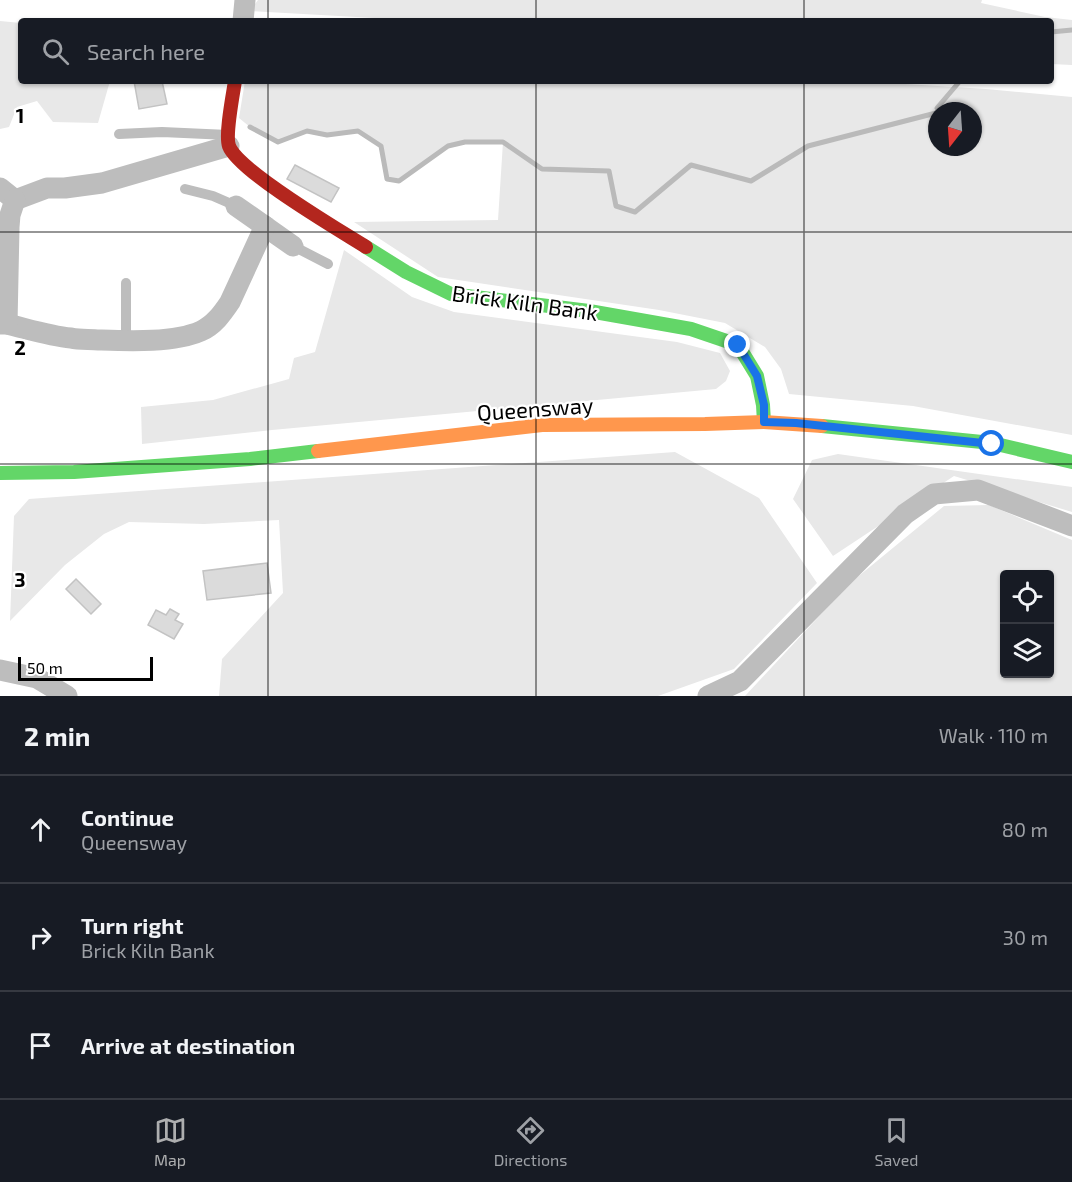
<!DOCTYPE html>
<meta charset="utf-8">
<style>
:root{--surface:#171b24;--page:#242831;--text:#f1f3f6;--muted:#9ea1a6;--line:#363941;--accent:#adaeaf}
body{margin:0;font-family:"Exo 2",sans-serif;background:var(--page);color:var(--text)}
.controls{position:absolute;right:18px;bottom:18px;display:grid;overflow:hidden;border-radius:6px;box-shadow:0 2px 4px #0004}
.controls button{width:54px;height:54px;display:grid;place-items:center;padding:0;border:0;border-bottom:2px solid var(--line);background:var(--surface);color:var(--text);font:30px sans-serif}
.compass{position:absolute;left:928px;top:102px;width:54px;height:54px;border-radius:50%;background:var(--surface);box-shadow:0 2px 4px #0004;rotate:197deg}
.scale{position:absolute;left:18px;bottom:15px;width:135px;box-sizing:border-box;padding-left:6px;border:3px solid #000;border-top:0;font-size:16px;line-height:21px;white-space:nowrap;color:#000;-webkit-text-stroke:4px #fff;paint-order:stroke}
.stop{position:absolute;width:18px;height:18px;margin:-14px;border:4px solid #1a73e8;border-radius:50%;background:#fff}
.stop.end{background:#1a73e8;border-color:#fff;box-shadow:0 2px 6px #0008}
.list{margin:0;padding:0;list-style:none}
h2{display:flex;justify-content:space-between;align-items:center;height:78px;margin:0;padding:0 24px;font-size:26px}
h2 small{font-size:20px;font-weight:400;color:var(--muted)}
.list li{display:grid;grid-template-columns:39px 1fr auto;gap:18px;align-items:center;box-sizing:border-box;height:108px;padding:0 24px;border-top:2px solid var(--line)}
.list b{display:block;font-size:22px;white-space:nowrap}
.list p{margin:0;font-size:20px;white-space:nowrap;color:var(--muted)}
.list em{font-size:20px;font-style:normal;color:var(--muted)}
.icon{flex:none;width:33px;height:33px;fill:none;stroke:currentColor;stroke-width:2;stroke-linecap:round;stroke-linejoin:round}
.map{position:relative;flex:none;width:1072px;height:696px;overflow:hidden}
.search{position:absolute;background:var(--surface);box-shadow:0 2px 4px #0004;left:18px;right:18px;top:18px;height:66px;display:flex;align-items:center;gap:15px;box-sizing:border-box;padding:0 21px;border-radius:6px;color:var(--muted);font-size:22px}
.sheet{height:402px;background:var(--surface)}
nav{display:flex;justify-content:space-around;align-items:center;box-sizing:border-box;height:84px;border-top:2px solid var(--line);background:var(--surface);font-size:16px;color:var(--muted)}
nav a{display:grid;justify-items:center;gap:3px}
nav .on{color:var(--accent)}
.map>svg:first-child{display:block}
.green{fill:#e8e8e8;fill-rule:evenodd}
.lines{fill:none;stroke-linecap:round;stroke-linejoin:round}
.stream{stroke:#bababa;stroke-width:5}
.building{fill:#dbdbdb;stroke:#c3c3c3;stroke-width:1.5}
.lane{stroke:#bdbdbd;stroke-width:10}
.street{stroke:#bdbdbd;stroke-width:21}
.fast{stroke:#63d668;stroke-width:14}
.slow{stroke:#ff974d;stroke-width:14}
.jam{stroke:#b3261e;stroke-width:14}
.route{stroke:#1a73e8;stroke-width:8}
.grid{fill:none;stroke:#000;stroke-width:1.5;stroke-opacity:0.55}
.labels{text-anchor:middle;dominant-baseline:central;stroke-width:4.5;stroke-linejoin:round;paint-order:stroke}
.street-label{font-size:22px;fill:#000;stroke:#fff}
.grid-label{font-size:20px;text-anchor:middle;font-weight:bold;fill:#000;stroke:#fff;stroke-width:4.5;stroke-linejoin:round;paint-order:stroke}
</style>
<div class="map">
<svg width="1072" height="696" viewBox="0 0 1072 696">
<rect width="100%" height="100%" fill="#fff"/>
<g class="green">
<polygon points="258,0 982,0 981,3 1045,17 1072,20 1072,65 1051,64 1051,21 428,21 250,11"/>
<polygon points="0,21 21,23 21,81 110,81 98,123 53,122 37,101 17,107 9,127 0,129"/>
<path d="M 245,81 L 857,81 L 986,89 L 1072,97 L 1072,435 L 913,406 L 789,394 L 781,369 L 765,347 L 725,323 L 659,310 L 438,277 L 354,222 L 498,220 L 503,142 L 465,142 L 448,146 L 399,181 L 387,179 L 381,146 L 359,131 L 327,135 L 307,131 L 278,142 L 250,127 L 239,118 ZM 937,111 L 973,111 L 973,147 L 937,147 Z"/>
<polygon points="344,250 412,297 454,312 677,342 720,353 730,371 726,381 716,389 272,430 142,444 141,407 213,400 289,379 294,358 315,352"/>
<polygon points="675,452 759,498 817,583 734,669 658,696 219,696 222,659 283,593 279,520 204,524 129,522 104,534 65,565 10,621 14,516 29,499"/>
<polygon points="838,454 1072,487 1072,512 954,476 833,556 793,499 812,460"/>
<path d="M 989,505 L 1072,540 L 1072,696 L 745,696 L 849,584 L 944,506 ZM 1004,574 L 1050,574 L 1050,674 L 1004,674 Z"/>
</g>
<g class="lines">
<g class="stream">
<polyline points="1051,32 1072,30"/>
<polyline points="937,108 960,81"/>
<polyline points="250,127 278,142 307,131 327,135 358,131 381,146 387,179 399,181 448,146 465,142 503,142 542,169 609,171 616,206 635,212 691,165 751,181 808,146 936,113"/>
</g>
</g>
<g class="building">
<polygon points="134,81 162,81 167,104 139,109"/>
<polygon points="295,165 339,188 331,202 287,179"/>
<polygon points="267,563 271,593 207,600 203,571"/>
<polygon points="76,579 101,604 91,614 66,589"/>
<polygon points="170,609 179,614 175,620 183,624 174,639 148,625 156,610 166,615"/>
</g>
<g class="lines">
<g class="lane">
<polyline points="119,134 162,132 228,135"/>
<polyline points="185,189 213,196 236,206"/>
<polyline points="293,246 328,264"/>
<polyline points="126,341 126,283"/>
</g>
<g class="street">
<polyline points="243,21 245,0"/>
<polyline points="0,188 15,200 47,188 65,188 102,183 229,146"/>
<polyline points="236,206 293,246"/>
<path d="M 0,324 L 7,324 C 28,329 50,336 71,338 C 80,340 90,339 99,340 C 128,341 174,343 201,331 C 214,325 222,314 230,302 L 265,226"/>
<polyline points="7,324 9,227 10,215 15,200"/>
<polyline points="0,670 37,678 67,696"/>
<polyline points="708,696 740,681 905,514 934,494 978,490 1072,526"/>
</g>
<g class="fast">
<polyline points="366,247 406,272 451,294 589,311 691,329 738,345 757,376 763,405 764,422"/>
<polyline points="822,426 992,443 1072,462"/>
<polyline points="0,473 74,472 250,459 318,451"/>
</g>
<polyline class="slow" points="318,451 542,425 705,424 764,422 822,426"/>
<path class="jam" d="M 235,81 C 233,94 225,135 229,146 C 238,171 339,230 366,247"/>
</g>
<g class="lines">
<polyline class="route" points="738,345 757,376 764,405 764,422 796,423 992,444"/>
</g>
<path class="grid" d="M 268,0 L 268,21M 536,0 L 536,21M 804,0 L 804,21M 268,81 L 268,696M 536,81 L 536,696M 804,81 L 804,696M 0,232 L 1072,232M 0,464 L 1072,464"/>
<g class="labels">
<g class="street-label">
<text transform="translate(525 302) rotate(8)">Brick Kiln Bank</text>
<text transform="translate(535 408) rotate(-4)">Queensway</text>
</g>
</g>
<g class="grid-label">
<text x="20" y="123">1</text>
<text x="20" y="355">2</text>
<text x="20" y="587">3</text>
</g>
</svg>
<div class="controls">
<button><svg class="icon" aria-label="locate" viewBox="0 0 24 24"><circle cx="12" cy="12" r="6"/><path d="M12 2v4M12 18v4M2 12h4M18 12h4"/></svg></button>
<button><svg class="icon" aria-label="layers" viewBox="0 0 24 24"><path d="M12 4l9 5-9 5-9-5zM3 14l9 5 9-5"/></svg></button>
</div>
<svg class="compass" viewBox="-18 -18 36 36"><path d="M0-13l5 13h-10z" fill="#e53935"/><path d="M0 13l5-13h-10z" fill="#9ea1a6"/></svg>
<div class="scale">50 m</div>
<div class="stop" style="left:992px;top:444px"></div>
<div class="stop end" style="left:738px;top:345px"></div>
<div class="search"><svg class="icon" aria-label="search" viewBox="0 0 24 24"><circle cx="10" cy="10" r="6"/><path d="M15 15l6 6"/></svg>Search here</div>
</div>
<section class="sheet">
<h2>2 min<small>Walk · 110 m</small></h2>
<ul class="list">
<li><svg class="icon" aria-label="ahead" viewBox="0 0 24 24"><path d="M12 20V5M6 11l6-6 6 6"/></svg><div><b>Continue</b><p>Queensway</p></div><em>80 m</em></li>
<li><svg class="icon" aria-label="right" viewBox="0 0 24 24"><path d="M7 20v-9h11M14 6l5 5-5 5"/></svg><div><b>Turn right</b><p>Brick Kiln Bank</p></div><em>30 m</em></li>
<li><svg class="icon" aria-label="arrive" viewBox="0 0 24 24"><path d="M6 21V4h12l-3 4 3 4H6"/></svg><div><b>Arrive at destination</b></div></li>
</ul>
</section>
<nav>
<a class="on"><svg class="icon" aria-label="map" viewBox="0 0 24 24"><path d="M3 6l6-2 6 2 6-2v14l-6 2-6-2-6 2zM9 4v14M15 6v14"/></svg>Map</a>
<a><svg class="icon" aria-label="directions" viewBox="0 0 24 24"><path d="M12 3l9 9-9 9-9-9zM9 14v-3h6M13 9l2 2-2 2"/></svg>Directions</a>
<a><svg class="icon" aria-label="saved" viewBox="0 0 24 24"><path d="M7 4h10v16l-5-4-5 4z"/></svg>Saved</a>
</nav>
